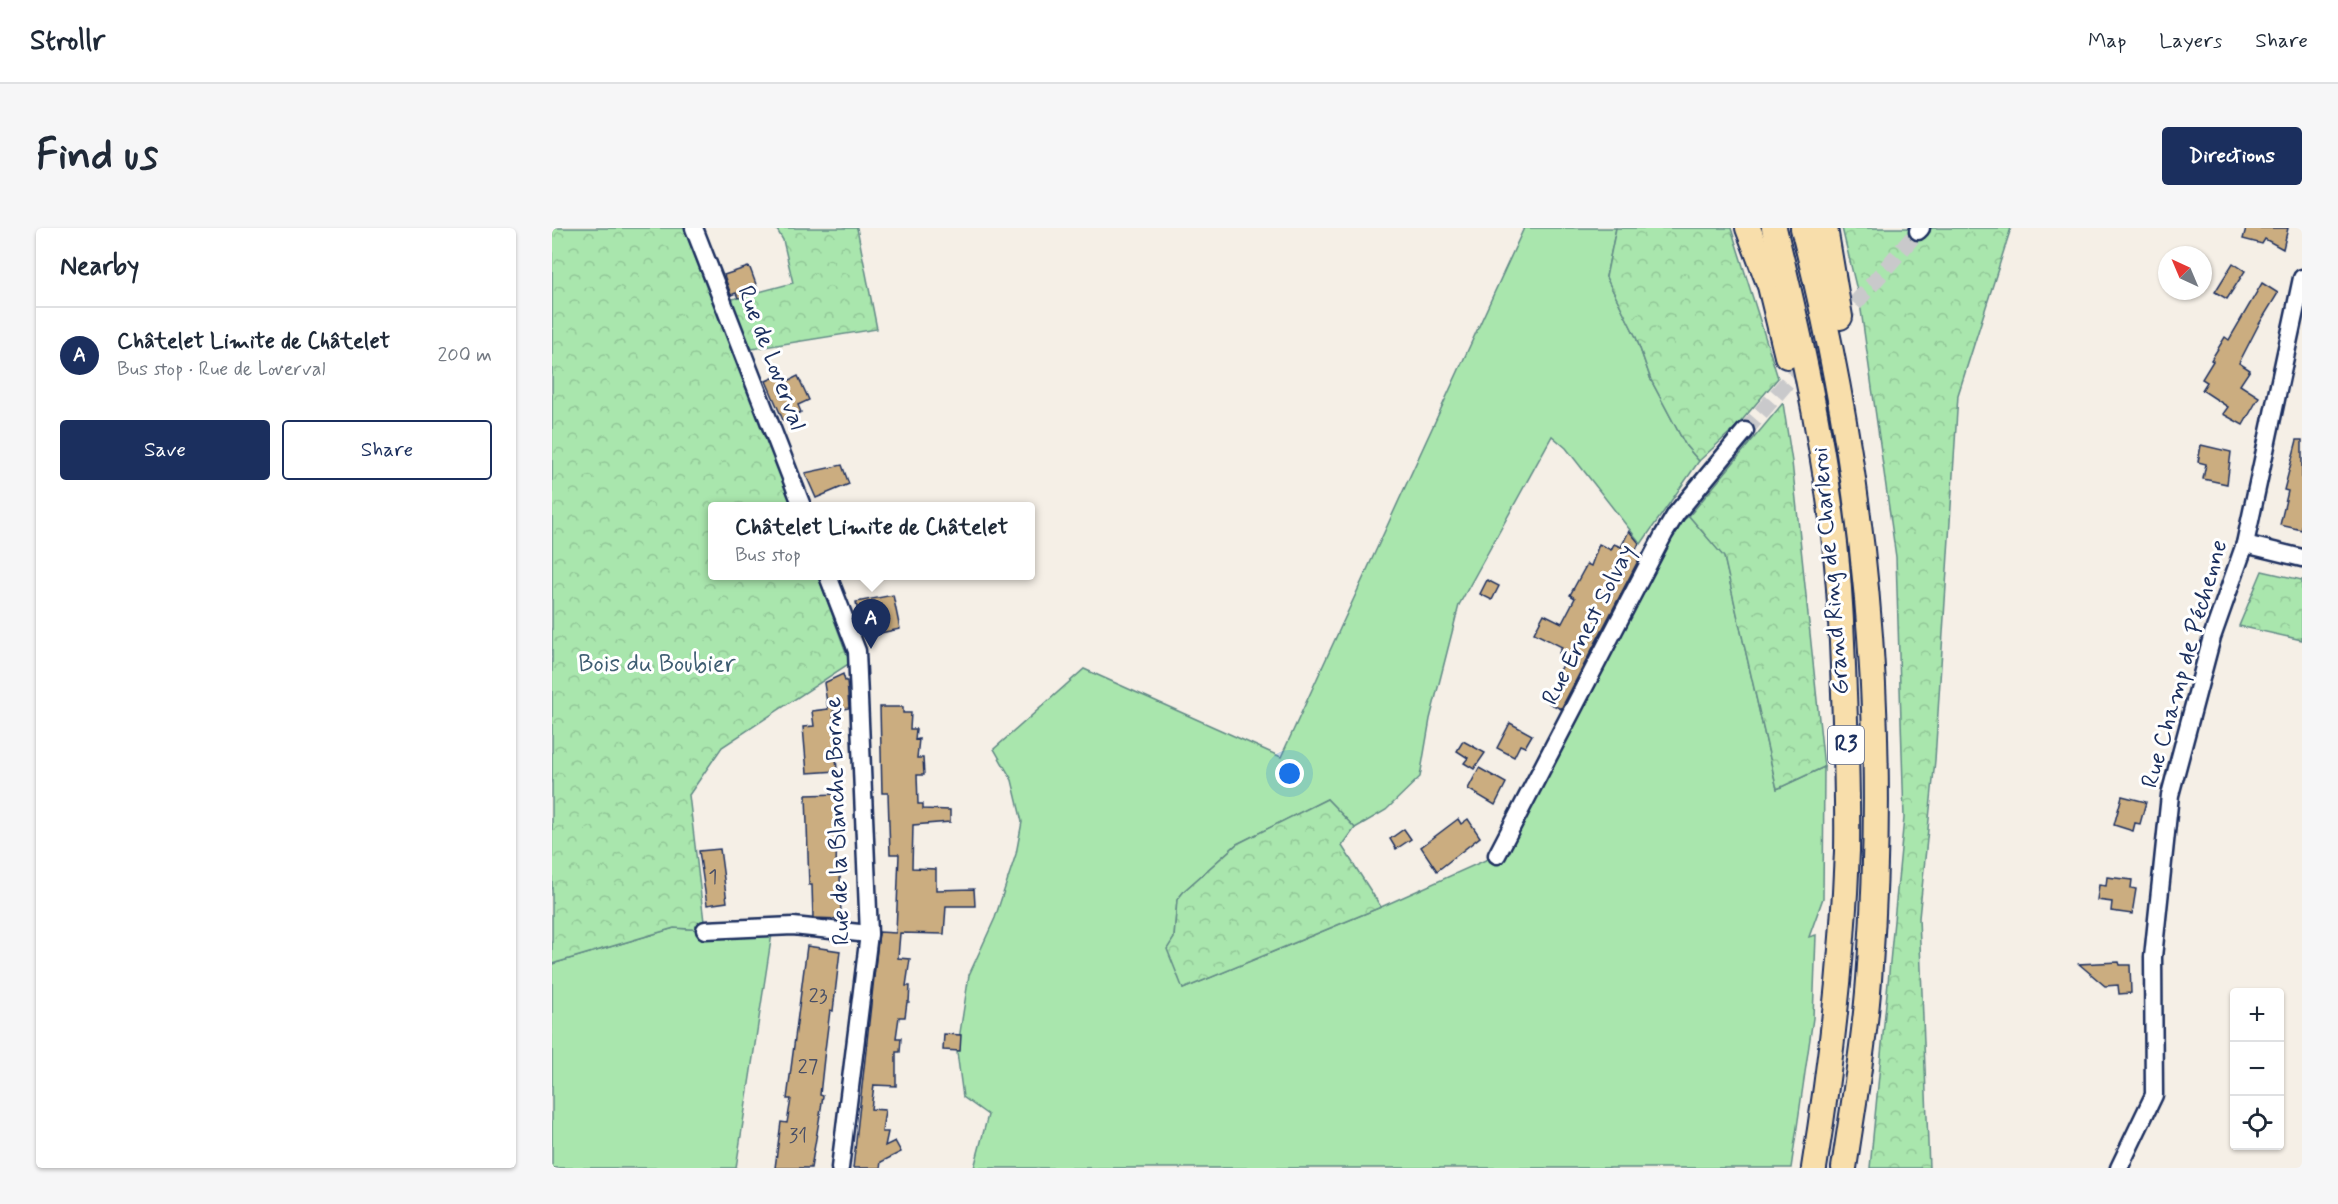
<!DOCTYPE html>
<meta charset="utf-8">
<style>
:root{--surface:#fff;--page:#f6f6f7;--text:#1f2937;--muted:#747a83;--line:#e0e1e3;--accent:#1b2f5e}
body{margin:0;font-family:Mynerve,sans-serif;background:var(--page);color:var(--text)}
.controls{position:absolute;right:18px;bottom:18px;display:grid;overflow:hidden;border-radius:6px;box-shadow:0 2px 4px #0004}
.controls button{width:54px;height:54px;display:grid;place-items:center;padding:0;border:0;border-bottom:2px solid var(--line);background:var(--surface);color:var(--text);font:30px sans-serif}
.compass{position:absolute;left:1606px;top:18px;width:54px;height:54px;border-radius:50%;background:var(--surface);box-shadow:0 2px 4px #0004;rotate:316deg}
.you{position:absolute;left:738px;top:546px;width:21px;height:21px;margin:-15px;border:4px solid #fff;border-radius:50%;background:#1a73e8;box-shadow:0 0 0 9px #1a73e833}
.badge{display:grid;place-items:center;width:39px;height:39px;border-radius:50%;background:var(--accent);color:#fff;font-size:20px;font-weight:700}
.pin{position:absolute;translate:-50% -50px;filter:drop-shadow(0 2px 3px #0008)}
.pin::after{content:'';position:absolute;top:32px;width:21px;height:18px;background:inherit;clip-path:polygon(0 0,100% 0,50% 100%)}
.popup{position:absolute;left:156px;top:274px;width:327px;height:78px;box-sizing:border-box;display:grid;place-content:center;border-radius:6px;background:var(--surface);filter:drop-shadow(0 2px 4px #0005);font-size:20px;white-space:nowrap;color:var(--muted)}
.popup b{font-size:22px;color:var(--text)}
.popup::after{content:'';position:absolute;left:50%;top:100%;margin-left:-12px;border:12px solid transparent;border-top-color:var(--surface)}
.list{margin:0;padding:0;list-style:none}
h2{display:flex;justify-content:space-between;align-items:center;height:78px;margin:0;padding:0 24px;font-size:26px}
h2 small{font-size:20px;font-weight:400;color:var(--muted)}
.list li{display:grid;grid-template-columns:39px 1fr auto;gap:18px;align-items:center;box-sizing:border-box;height:96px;padding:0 24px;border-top:2px solid var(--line)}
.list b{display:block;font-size:22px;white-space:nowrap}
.list p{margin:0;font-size:20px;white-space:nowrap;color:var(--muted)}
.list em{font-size:20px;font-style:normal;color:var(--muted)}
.actions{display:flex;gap:12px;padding:18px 24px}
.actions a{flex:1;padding:14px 0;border:2px solid var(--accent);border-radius:6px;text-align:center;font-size:21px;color:var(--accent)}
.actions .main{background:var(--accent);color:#fff}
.icon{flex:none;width:33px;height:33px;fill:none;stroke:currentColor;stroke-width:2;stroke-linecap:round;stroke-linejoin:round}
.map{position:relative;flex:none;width:1750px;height:940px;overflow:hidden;border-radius:6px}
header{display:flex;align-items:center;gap:36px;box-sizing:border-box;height:84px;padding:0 30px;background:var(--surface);border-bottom:2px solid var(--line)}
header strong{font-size:28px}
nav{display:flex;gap:33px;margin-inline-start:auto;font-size:21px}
.intro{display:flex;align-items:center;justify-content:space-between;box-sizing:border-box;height:144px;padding:0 36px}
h1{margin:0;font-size:42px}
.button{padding:15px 27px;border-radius:6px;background:var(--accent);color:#fff;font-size:21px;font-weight:700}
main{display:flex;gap:36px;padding:0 36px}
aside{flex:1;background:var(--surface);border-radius:6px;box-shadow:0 2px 4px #0004}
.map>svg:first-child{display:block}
.grass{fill:#a9e6ad;stroke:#628a86;stroke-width:1.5}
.forest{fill:url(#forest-crowns);stroke:#628a86;stroke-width:1.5}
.building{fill:#cbad80;stroke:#1b2f5e;stroke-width:1.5}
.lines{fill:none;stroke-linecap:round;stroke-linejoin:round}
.minor-tunnel{stroke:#c9c9cb;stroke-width:16;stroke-dasharray:16 8;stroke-linecap:butt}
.minor-casing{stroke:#1b2f5e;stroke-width:21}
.highway-casing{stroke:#1b2f5e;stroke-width:28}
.minor{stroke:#fff;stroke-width:16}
.highway{stroke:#f8deab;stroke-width:24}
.labels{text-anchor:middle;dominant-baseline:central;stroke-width:6;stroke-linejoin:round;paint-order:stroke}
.number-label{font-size:21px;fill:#474e66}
.shield{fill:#fff;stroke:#5f6d8e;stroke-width:1.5}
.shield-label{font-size:22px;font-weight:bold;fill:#1b2f5e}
.street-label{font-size:24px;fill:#1b2f5e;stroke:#fff}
.park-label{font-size:24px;fill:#3e5d72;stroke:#fff}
</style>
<header>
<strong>Strollr</strong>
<nav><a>Map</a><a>Layers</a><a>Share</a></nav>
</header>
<div class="intro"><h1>Find us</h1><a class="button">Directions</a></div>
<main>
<aside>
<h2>Nearby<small></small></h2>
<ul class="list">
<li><span class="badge">A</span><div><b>Châtelet Limite de Châtelet</b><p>Bus stop · Rue de Loverval</p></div><em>200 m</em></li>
</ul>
<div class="actions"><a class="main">Save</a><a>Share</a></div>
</aside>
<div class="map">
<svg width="1750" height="940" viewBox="0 0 1750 940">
<defs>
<pattern id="forest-crowns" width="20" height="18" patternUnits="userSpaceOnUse" patternTransform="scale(1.5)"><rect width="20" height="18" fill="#a9e6ad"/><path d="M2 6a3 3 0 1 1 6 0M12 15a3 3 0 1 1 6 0" fill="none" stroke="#91c697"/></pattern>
</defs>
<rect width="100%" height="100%" fill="#f5efe6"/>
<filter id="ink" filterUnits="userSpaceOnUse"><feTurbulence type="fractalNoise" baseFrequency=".0167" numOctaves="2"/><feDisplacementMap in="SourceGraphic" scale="12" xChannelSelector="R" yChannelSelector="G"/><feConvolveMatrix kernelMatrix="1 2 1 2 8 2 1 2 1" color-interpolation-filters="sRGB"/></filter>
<g filter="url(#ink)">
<g class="grass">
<polygon points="972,0 1064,0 1054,49 1084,109 1099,152 1134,218 1147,233 1089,316 1014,220 1000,208 907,377 878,491 868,549 834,582 803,600 775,571 685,616 633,662 625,672 622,710 631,761 829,679 945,627 1112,306 1137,288 1172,328 1225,561 1272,539 1271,670 1257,709 1264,707 1261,790 1239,940 422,940 436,887 411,869 405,824 417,747 443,690 464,626 470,594 460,552 442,521 532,441 729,529"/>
<polygon points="221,699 184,940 0,940 0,736 122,700 153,702"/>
</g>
<g class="forest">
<polygon points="0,0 132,0 206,185 241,278 160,278 160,348 266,348 298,435 170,519 137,567 153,702 122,700 0,736"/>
<polygon points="224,0 305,0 325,101 200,121 177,72 241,55 231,12"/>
<polygon points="1064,0 1179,0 1226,150 1186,197 1147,233 1134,218 1099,152 1084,109 1054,49"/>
<polygon points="1290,0 1459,0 1406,167 1383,532 1367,690 1377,940 1318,940 1352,590 1344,329 1308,75"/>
<polygon points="1231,175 1240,234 1272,539 1225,561 1172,329 1137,288"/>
<polygon points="1710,343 1750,352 1750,412 1687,398"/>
<polygon points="775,571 803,600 790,618 829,679 631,761 615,721 622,710 625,672 633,662 685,616"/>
</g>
<g class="building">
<polygon points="1694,0 1736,0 1731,21 1713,11 1710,16 1691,11"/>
<polygon points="1681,35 1693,43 1675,71 1663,64"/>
<polygon points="196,39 198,40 205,59 197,62 200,67 186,70 184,65 179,67 172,47"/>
<polygon points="1710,55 1726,65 1707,96 1687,135 1698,142 1688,157 1707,169 1691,197 1671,186 1676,179 1650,162 1655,154 1650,151 1661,133 1659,132 1673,109 1677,112"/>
<polygon points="232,145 236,153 246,148 257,172 246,177 249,184 231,192 214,153"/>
<polygon points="1745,212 1750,212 1750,302 1728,297 1736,263 1732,262"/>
<polygon points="1649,217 1679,224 1675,256 1651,251 1654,236 1646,234"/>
<polygon points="290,237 297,256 264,270 253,245"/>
<polygon points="1077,303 1087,315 1082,326 1088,329 1009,481 997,475 1003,464 998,462 1015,429 1007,425 1010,419 982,405 992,386 1010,395 1023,370 1018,367 1035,336 1039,338 1047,316 1059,322 1062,316 1069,319"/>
<polygon points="935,352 947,358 940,372 928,366"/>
<polygon points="341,367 348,401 328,405 324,385 307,389 304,374"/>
<polygon points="291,446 293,453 295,453 297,480 281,483 285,543 255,545 251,499 262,498 260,483 276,481 272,455"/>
<polygon points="328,479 351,479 351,485 359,485 358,501 364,501 363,512 367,511 365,530 371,530 372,547 365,547 366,576 371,576 371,581 398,582 398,594 361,597 360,640 384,641 384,662 422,661 423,678 394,678 392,706 348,705 346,730 358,731 354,758 358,758 357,774 355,774 353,789 347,789 344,810 349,810 348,824 344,824 344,858 322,857 319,881 333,882 330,904 336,904 333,918 343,913 349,924 329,934 328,940 301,940 327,704 344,705 347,626 338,626 336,565 330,565"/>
<polygon points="958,495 980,507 973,519 968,517 962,529 945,520"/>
<polygon points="911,513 933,525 922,541 912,535 916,530 905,523"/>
<polygon points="927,540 954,555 943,577 916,561"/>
<polygon points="288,566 288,589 285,589 284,644 288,644 289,691 261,690 260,657 257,657 254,567"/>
<polygon points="1570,568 1594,574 1588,596 1583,595 1581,603 1562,597"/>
<polygon points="906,591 909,596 916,591 928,609 885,643 869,619"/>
<polygon points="852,601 859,611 844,621 838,611"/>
<polygon points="168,621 175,674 155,677 147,623"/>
<polygon points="1555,649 1580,652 1579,660 1584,661 1580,686 1559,683 1560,674 1545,672 1547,657 1554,658"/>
<polygon points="255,718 288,723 281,783 278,782 272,830 268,867 271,868 268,887 259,940 223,940 229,894 235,895 239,871 235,871"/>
<polygon points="1567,734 1568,737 1578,737 1579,765 1567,766 1566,757 1553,758 1527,736"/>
<polygon points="392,806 409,807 408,823 391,822"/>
</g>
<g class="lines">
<polyline class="minor-tunnel" points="1193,203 1366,3"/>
<g class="minor-casing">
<g id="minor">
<polyline points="142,0 250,278"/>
<polyline points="1366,3 1369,0"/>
<polyline points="1693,316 1750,330"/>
<polyline points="276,348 305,423 317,706 288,940"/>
<polyline points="945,627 1112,306 1124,286 1193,203"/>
<polyline points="153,702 241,698 317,706"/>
<polyline points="1567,940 1602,867 1601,729 1618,567 1660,409 1693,316 1750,50"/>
</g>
</g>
<g class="highway-casing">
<g id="highway">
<polyline points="1196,0 1218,58 1235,128"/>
<path d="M 1222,0 C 1246,99 1268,198 1281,299 C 1288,354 1290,410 1292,465 C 1294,518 1296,570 1295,623 C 1291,729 1279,835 1262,940"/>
<path d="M 1251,0 C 1313,245 1336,484 1318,737 C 1314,805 1302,873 1292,940"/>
<polyline points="1273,0 1288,89"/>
</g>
</g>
<use href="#minor" class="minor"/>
<use href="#highway" class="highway"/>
</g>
</g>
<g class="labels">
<g class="number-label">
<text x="161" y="649">1</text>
<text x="266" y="768">23</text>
<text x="256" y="839">27</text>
<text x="246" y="908">31</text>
</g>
<rect class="shield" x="1276" y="498" width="36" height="38" rx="4.5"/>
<g class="shield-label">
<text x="1294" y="517">R3</text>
</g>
<g class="street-label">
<text transform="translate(219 130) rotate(69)">Rue de Loverval</text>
<text transform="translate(1279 343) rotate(-95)">Grand Ring de Charleroi</text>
<text transform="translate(1037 397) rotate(-63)">Rue Ernest Solvay</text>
<text transform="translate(1633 436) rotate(-74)">Rue Champ de Péchenne</text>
<text transform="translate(286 593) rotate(-92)">Rue de la Blanche Borne</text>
</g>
<g class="park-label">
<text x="105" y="436">Bois du Boubier</text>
</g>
</g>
</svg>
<div class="controls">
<button>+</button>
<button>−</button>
<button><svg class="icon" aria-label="locate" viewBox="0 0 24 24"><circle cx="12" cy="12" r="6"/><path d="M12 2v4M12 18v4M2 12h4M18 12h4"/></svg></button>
</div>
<svg class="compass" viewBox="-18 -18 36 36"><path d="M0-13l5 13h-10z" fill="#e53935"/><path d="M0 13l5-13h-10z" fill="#747a83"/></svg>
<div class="you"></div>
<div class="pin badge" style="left:319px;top:421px">A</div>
<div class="popup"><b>Châtelet Limite de Châtelet</b>Bus stop</div>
</div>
</main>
